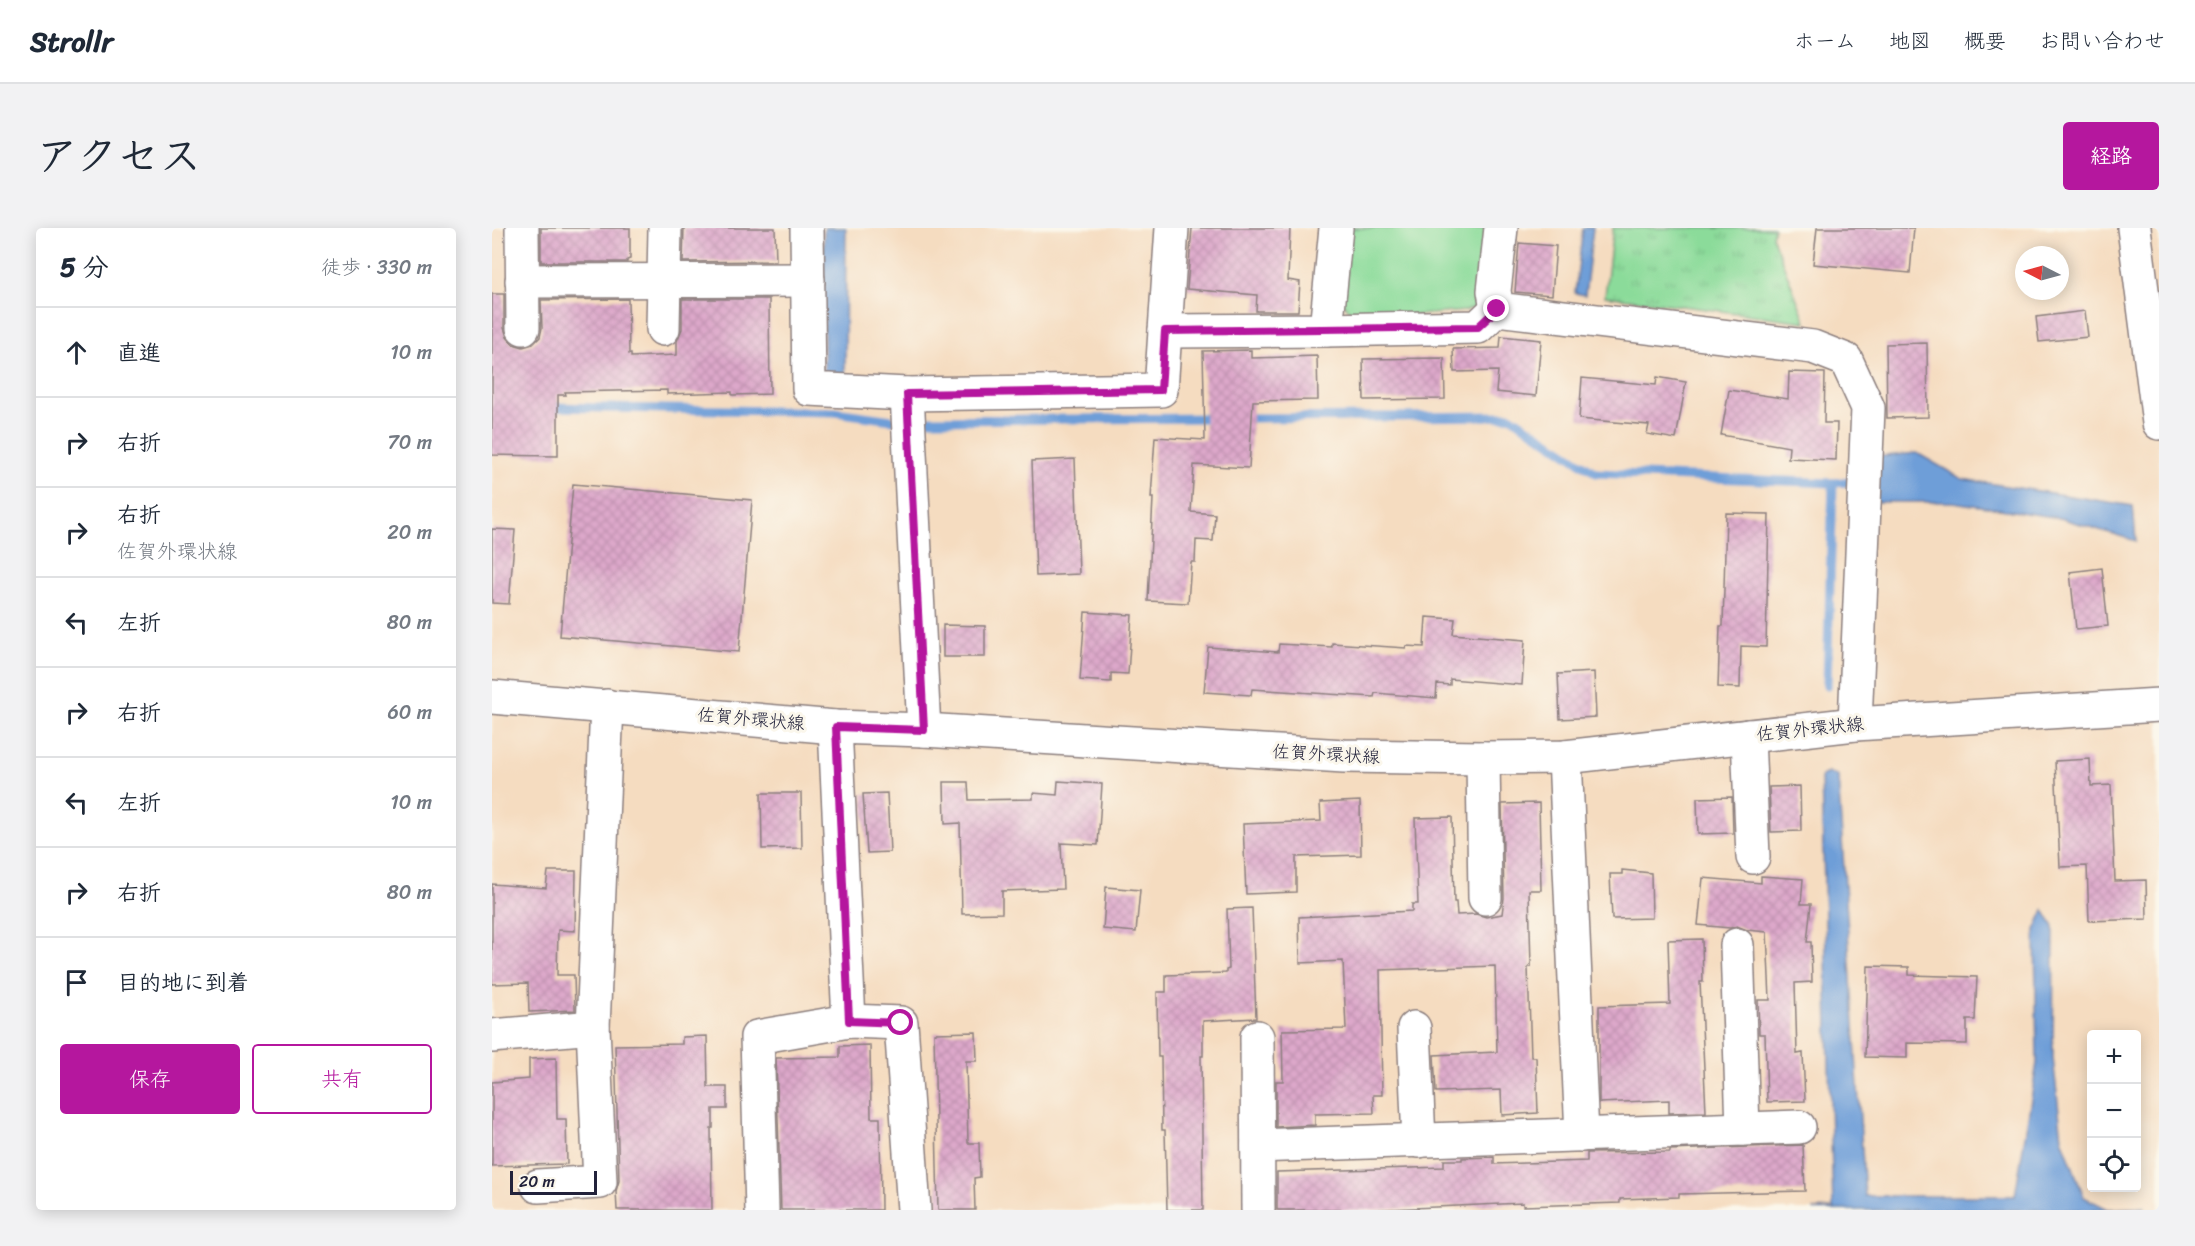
<!DOCTYPE html>
<html lang="ja">
<meta charset="utf-8">
<style>
:root{--surface:#fff;--page:#f2f2f3;--text:#1f2937;--muted:#747a83;--line:#e0e1e3;--accent:#b5179e}
body{margin:0;font-family:Sriracha,"Klee One",sans-serif;background:var(--page);color:var(--text)}
.controls{position:absolute;right:18px;bottom:18px;display:grid;overflow:hidden;border-radius:6px;box-shadow:0 3px 15px #0003}
.controls button{width:54px;height:54px;display:grid;place-items:center;padding:0;border:0;border-bottom:2px solid var(--line);background:var(--surface);color:var(--text);font:30px sans-serif}
.compass{position:absolute;left:1523px;top:18px;width:54px;height:54px;border-radius:50%;background:var(--surface);box-shadow:0 3px 15px #0003;rotate:276deg}
.scale{position:absolute;left:18px;bottom:15px;width:87px;box-sizing:border-box;padding-left:6px;border:3px solid #22223b;border-top:0;font-size:16px;line-height:21px;white-space:nowrap;color:#22223b;-webkit-text-stroke:4px #fbf7ec;paint-order:stroke}
.stop{position:absolute;width:18px;height:18px;margin:-14px;border:4px solid #b5179e;border-radius:50%;background:#fff}
.stop.end{background:#b5179e;border-color:#fff;box-shadow:0 2px 6px #0008}
.list{margin:0;padding:0;list-style:none}
h2{display:flex;justify-content:space-between;align-items:center;height:78px;margin:0;padding:0 24px;font-size:26px}
h2 small{font-size:20px;font-weight:400;color:var(--muted)}
.list li{display:grid;grid-template-columns:39px 1fr auto;gap:18px;align-items:center;box-sizing:border-box;height:90px;padding:0 24px;border-top:2px solid var(--line)}
.list b{display:block;font-size:22px;white-space:nowrap}
.list p{margin:0;font-size:20px;white-space:nowrap;color:var(--muted)}
.list em{font-size:20px;font-style:normal;color:var(--muted)}
.actions{display:flex;gap:12px;padding:18px 24px}
.actions a{flex:1;padding:14px 0;border:2px solid var(--accent);border-radius:6px;text-align:center;font-size:21px;color:var(--accent)}
.actions .main{background:var(--accent);color:#fff}
.icon{flex:none;width:33px;height:33px;fill:none;stroke:currentColor;stroke-width:2;stroke-linecap:round;stroke-linejoin:round}
.map{position:relative;flex:none;width:1667px;height:982px;overflow:hidden;border-radius:6px}
header{display:flex;align-items:center;gap:36px;box-sizing:border-box;height:84px;padding:0 30px;background:var(--surface);border-bottom:2px solid var(--line)}
header strong{font-size:28px}
nav{display:flex;gap:33px;margin-inline-start:auto;font-size:21px}
.intro{display:flex;align-items:center;justify-content:space-between;box-sizing:border-box;height:144px;padding:0 36px}
h1{margin:0;font-size:42px}
.button{padding:15px 27px;border-radius:6px;background:var(--accent);color:#fff;font-size:21px;font-weight:700}
main{display:flex;gap:36px;padding:0 36px}
aside{flex:1;background:var(--surface);border-radius:6px;box-shadow:0 3px 15px #0003}
.map>svg:first-child{display:block}
.grass{fill:url(#grass-tufts);stroke:#567e6a;stroke-width:1.5}
.park{fill:#8bdb9a;stroke:#567e6a;stroke-width:1.5}
.water{fill:#6e9ed8;stroke:#48608a;stroke-width:1.5}
.lines{fill:none;stroke-linecap:round;stroke-linejoin:round}
.stream{stroke:#6e9ed8;stroke-width:9}
.building{fill:url(#building-cross-hatch)}
.minor-casing{stroke:#8c7f7e;stroke-width:36}
.major-casing{stroke:#8c7f7e;stroke-width:36}
.minor{stroke:#fff;stroke-width:33}
.major{stroke:#fff;stroke-width:33}
.route{stroke:#b5179e;stroke-width:8}
.labels{text-anchor:middle;dominant-baseline:central;stroke-width:6;stroke-linejoin:round;paint-order:stroke}
.street-label{font-size:18px;fill:#22223b;stroke:#fbf7ec}
</style>
<header>
<strong>Strollr</strong>
<nav><a>ホーム</a><a>地図</a><a>概要</a><a>お問い合わせ</a></nav>
</header>
<div class="intro"><h1>アクセス</h1><a class="button">経路</a></div>
<main>
<aside>
<h2>5 分<small>徒歩 · 330 m</small></h2>
<ul class="list">
<li><svg class="icon" aria-label="ahead" viewBox="0 0 24 24"><path d="M12 20V5M6 11l6-6 6 6"/></svg><div><b>直進</b></div><em>10 m</em></li>
<li><svg class="icon" aria-label="right" viewBox="0 0 24 24"><path d="M7 20v-9h11M14 6l5 5-5 5"/></svg><div><b>右折</b></div><em>70 m</em></li>
<li><svg class="icon" aria-label="right" viewBox="0 0 24 24"><path d="M7 20v-9h11M14 6l5 5-5 5"/></svg><div><b>右折</b><p>佐賀外環状線</p></div><em>20 m</em></li>
<li><svg class="icon" aria-label="left" viewBox="0 0 24 24"><path d="M17 20v-9H6M10 6l-5 5 5 5"/></svg><div><b>左折</b></div><em>80 m</em></li>
<li><svg class="icon" aria-label="right" viewBox="0 0 24 24"><path d="M7 20v-9h11M14 6l5 5-5 5"/></svg><div><b>右折</b></div><em>60 m</em></li>
<li><svg class="icon" aria-label="left" viewBox="0 0 24 24"><path d="M17 20v-9H6M10 6l-5 5 5 5"/></svg><div><b>左折</b></div><em>10 m</em></li>
<li><svg class="icon" aria-label="right" viewBox="0 0 24 24"><path d="M7 20v-9h11M14 6l5 5-5 5"/></svg><div><b>右折</b></div><em>80 m</em></li>
<li><svg class="icon" aria-label="arrive" viewBox="0 0 24 24"><path d="M6 21V4h12l-3 4 3 4H6"/></svg><div><b>目的地に到着</b></div></li>
</ul>
<div class="actions"><a class="main">保存</a><a>共有</a></div>
</aside>
<div class="map">
<svg width="1667" height="982" viewBox="0 0 1667 982">
<defs>
<pattern id="grass-tufts" width="24" height="20" patternUnits="userSpaceOnUse" patternTransform="scale(1.5)"><rect width="24" height="20" fill="#8bdb9a"/><path d="M3 7l-1-3M5 7V3M7 7l1-3M15 17l-1-3M17 17v-4M19 17l1-3" fill="none" stroke="#78bc86"/></pattern>
<pattern id="building-cross-hatch" width="8" height="8" patternUnits="userSpaceOnUse" patternTransform="scale(1.5)"><rect width="8" height="8" fill="#dda8ca"/><path d="M0 0l8 8M0 8l8-8" fill="none" stroke="#bd90ae"/></pattern>
</defs>
<rect width="100%" height="100%" fill="#fbf7ec"/>
<filter id="ink" filterUnits="userSpaceOnUse"><feTurbulence type="fractalNoise" baseFrequency=".0167" numOctaves="2"/><feDisplacementMap in="SourceGraphic" scale="12" xChannelSelector="R" yChannelSelector="G"/><feConvolveMatrix kernelMatrix="1 2 1 2 8 2 1 2 1" color-interpolation-filters="sRGB"/></filter>
<filter id="wash" filterUnits="userSpaceOnUse"><feTurbulence type="fractalNoise" baseFrequency=".008" numOctaves="4" result="noise"/><feDisplacementMap in="SourceGraphic" scale="24" xChannelSelector="R" yChannelSelector="G"/><feGaussianBlur stdDeviation="1.35" result="paint"/><feColorMatrix in="noise" values="0 0 0 0 0 0 0 0 0 0 0 0 0 0 0 0 0 1.4 0 .05"/><feComposite in="paint" operator="in"/></filter>
<g filter="url(#wash)">
<rect width="100%" height="100%" fill="#f5dcc0"/>
<polygon class="grass" points="1121,0 1282,0 1280,8 1314,94 1113,68"/>
<polygon class="park" points="853,0 998,0 990,76 974,83 868,92 845,70"/>
<g class="water">
<polygon points="332,0 354,0 353,151 332,150"/>
<polygon points="1091,0 1101,0 1093,67 1083,65"/>
<polygon points="1425,225 1470,251 1641,278 1644,313 1568,290 1461,274 1382,274 1383,229"/>
<polygon points="1336,545 1346,548 1373,968 1523,968 1545,835 1543,702 1552,682 1562,699 1561,830 1570,910 1592,969 1616,981 1653,979 1652,982 1321,982 1341,981 1329,548"/>
</g>
<g class="lines">
<g class="stream">
<polyline points="56,179 343,184 400,192"/>
<polyline points="750,190 1018,188 1104,245 1341,255 1358,254"/>
<polyline points="439,192 725,190"/>
<polyline points="1335,457 1341,255"/>
</g>
</g>
<g id="blocks">
<g class="building">
<polygon points="49,0 138,0 138,31 135,32 135,34 49,34"/>
<polygon points="192,0 283,0 284,33 191,34"/>
<polygon points="700,0 798,0 796,52 808,54 806,83 764,83 765,67 695,61"/>
<polygon points="1325,0 1422,0 1418,45 1321,36"/>
<polygon points="1027,15 1064,18 1060,67 1023,64"/>
<polygon points="0,66 12,66 12,100 15,109 21,116 31,119 41,116 48,109 50,100 49,72 136,71 137,126 139,126 139,129 185,127 185,113 190,101 190,71 277,71 278,166 240,167 240,164 175,166 175,162 73,164 74,167 66,167 66,228 0,227"/>
<polygon points="1593,83 1596,109 1547,114 1544,89"/>
<polygon points="1009,108 1049,112 1044,168 1004,164 1006,143 962,144 961,121 1008,120"/>
<polygon points="1435,115 1436,189 1395,190 1394,116"/>
<polygon points="759,122 759,130 825,128 826,172 761,173 757,240 702,237 699,284 723,286 721,313 704,312 703,334 699,334 696,375 656,373 661,270 659,270 663,209 713,212 711,123"/>
<polygon points="952,130 953,171 872,172 871,131"/>
<polygon points="1297,144 1333,145 1332,195 1345,195 1344,232 1296,230 1297,219 1229,207 1237,162 1296,171"/>
<polygon points="1165,149 1194,154 1184,211 1155,206 1157,197 1087,191 1090,150 1164,157"/>
<polygon points="583,231 587,346 544,348 540,233"/>
<polygon points="81,256 260,272 247,424 68,408"/>
<polygon points="1234,285 1277,286 1274,419 1249,418 1248,460 1226,459 1228,398 1231,398"/>
<polygon points="0,301 23,302 17,376 0,375"/>
<polygon points="1610,340 1616,398 1584,401 1578,344"/>
<polygon points="593,384 640,387 636,446 619,445 619,454 588,452"/>
<polygon points="934,389 963,391 961,406 1033,412 1030,457 958,451 958,457 945,456 944,470 883,465 882,469 760,461 759,467 712,464 716,419 786,424 787,416 840,419 840,415 914,420 914,418 932,419"/>
<polygon points="451,397 493,398 493,429 451,429"/>
<polygon points="1102,444 1104,489 1068,491 1066,446"/>
<polygon points="1598,531 1599,558 1619,557 1623,653 1654,652 1655,691 1597,693 1595,638 1568,639 1563,533"/>
<polygon points="566,553 610,556 606,617 569,615 571,661 510,663 510,685 470,686 468,595 453,596 452,554 476,554 477,572 541,571 541,565 565,567"/>
<polygon points="1308,558 1309,603 1279,604 1277,559"/>
<polygon points="269,565 309,565 310,620 270,621"/>
<polygon points="395,565 398,624 375,625 371,566"/>
<polygon points="1240,569 1241,605 1206,606 1205,570"/>
<polygon points="868,573 869,627 804,629 804,664 754,666 751,596 829,593 828,575"/>
<polygon points="1047,575 1049,662 1037,662 1039,739 1036,739 1039,829 1044,829 1046,885 1010,887 1009,862 944,864 942,827 1005,824 1003,738 888,742 890,867 881,867 882,885 823,886 823,897 784,899 784,853 791,853 790,802 854,801 851,733 808,735 807,689 920,683 920,676 926,676 923,590 960,589 962,674 964,674 965,687 984,686 994,689 1010,686 1012,670 1010,576"/>
<polygon points="1130,642 1159,645 1160,690 1120,691 1118,646 1130,646"/>
<polygon points="56,643 84,643 83,703 66,702 65,747 82,747 83,782 37,784 36,755 0,756 0,656 54,660"/>
<polygon points="1269,648 1311,651 1309,676 1319,676 1315,714 1319,714 1320,754 1303,755 1305,826 1311,825 1313,873 1275,874 1273,806 1267,806 1266,772 1278,772 1275,704 1255,702 1245,698 1238,700 1206,697 1211,650 1269,655"/>
<polygon points="614,659 648,662 644,704 611,701"/>
<polygon points="760,680 764,790 711,793 711,828 709,828 711,982 675,982 673,902 670,902 669,829 666,829 665,764 674,764 674,747 734,745 734,742 737,741 735,681"/>
<polygon points="1210,711 1211,754 1208,754 1214,884 1177,885 1177,872 1107,875 1107,778 1178,776 1176,712"/>
<polygon points="1376,738 1417,739 1417,747 1485,749 1483,792 1475,792 1475,816 1415,815 1415,830 1373,829"/>
<polygon points="484,804 485,833 474,833 476,915 487,915 488,949 482,950 483,982 446,982 442,805"/>
<polygon points="215,808 216,859 235,859 235,881 221,881 221,900 219,900 220,982 125,982 124,963 127,953 123,817 190,816 190,809"/>
<polygon points="378,817 379,890 388,890 389,982 289,982 284,830 348,829 348,818"/>
<polygon points="64,830 65,891 74,891 75,936 0,938 0,854 37,851 37,831"/>
<polygon points="1311,917 1313,963 1187,966 1187,969 1128,971 1128,975 1031,978 1031,975 877,982 785,982 785,944 952,939 952,932 970,932 970,930 1002,929 1002,936 1095,933 1095,925 1178,924 1178,922"/>
</g>
</g>
</g>
<g filter="url(#ink)">
<use href="#blocks" fill-opacity="0" stroke="#8c7f7e" stroke-width="1.5"/>
<g class="lines">
<g class="minor-casing">
<g id="minor">
<polyline points="30,0 31,100"/>
<polyline points="315,0 317,161 415,166"/>
<polyline points="1009,0 1002,63 1005,81 1321,119 1354,132 1376,180 1363,496"/>
<polyline points="1642,0 1667,195"/>
<polyline points="30,53 316,52"/>
<polyline points="171,101 173,0"/>
<polyline points="834,102 986,99 1005,81"/>
<polyline points="673,103 834,102 844,0"/>
<polyline points="343,499 357,793"/>
<polyline points="432,502 415,166 669,162 680,0"/>
<polyline points="1256,508 1261,629"/>
<polyline points="1073,529 1090,907"/>
<polyline points="991,530 993,670"/>
<polyline points="1245,717 1251,901"/>
<polyline points="922,800 927,913"/>
<polyline points="0,808 101,799"/>
<polyline points="765,809 766,982"/>
<polyline points="766,918 1307,899"/>
<polyline points="46,958 108,954 101,799 115,478"/>
<polyline points="270,982 265,809 357,793 409,795 422,982"/>
</g>
</g>
<g class="major-casing">
<polyline id="major" points="0,469 343,499 432,502 852,528 991,530 1073,529 1363,496 1667,477"/>
</g>
<use href="#minor" class="minor"/>
<use href="#major" class="major"/>
</g>
</g>
<g class="lines" filter="url(#ink)">
<polyline class="route" points="409,795 357,793 344,499 432,502 415,166 669,162 673,103 986,99 1005,81"/>
</g>
<g class="labels">
<g class="street-label">
<text transform="translate(259 491) rotate(5)">佐賀外環状線</text>
<text transform="translate(1318 501) rotate(-6)">佐賀外環状線</text>
<text transform="translate(834 526) rotate(3)">佐賀外環状線</text>
</g>
</g>
</svg>
<div class="controls">
<button>+</button>
<button>−</button>
<button><svg class="icon" aria-label="locate" viewBox="0 0 24 24"><circle cx="12" cy="12" r="6"/><path d="M12 2v4M12 18v4M2 12h4M18 12h4"/></svg></button>
</div>
<svg class="compass" viewBox="-18 -18 36 36"><path d="M0-13l5 13h-10z" fill="#e53935"/><path d="M0 13l5-13h-10z" fill="#747a83"/></svg>
<div class="scale">20 m</div>
<div class="stop" style="left:409px;top:795px"></div>
<div class="stop end" style="left:1005px;top:81px"></div>
</div>
</main>
